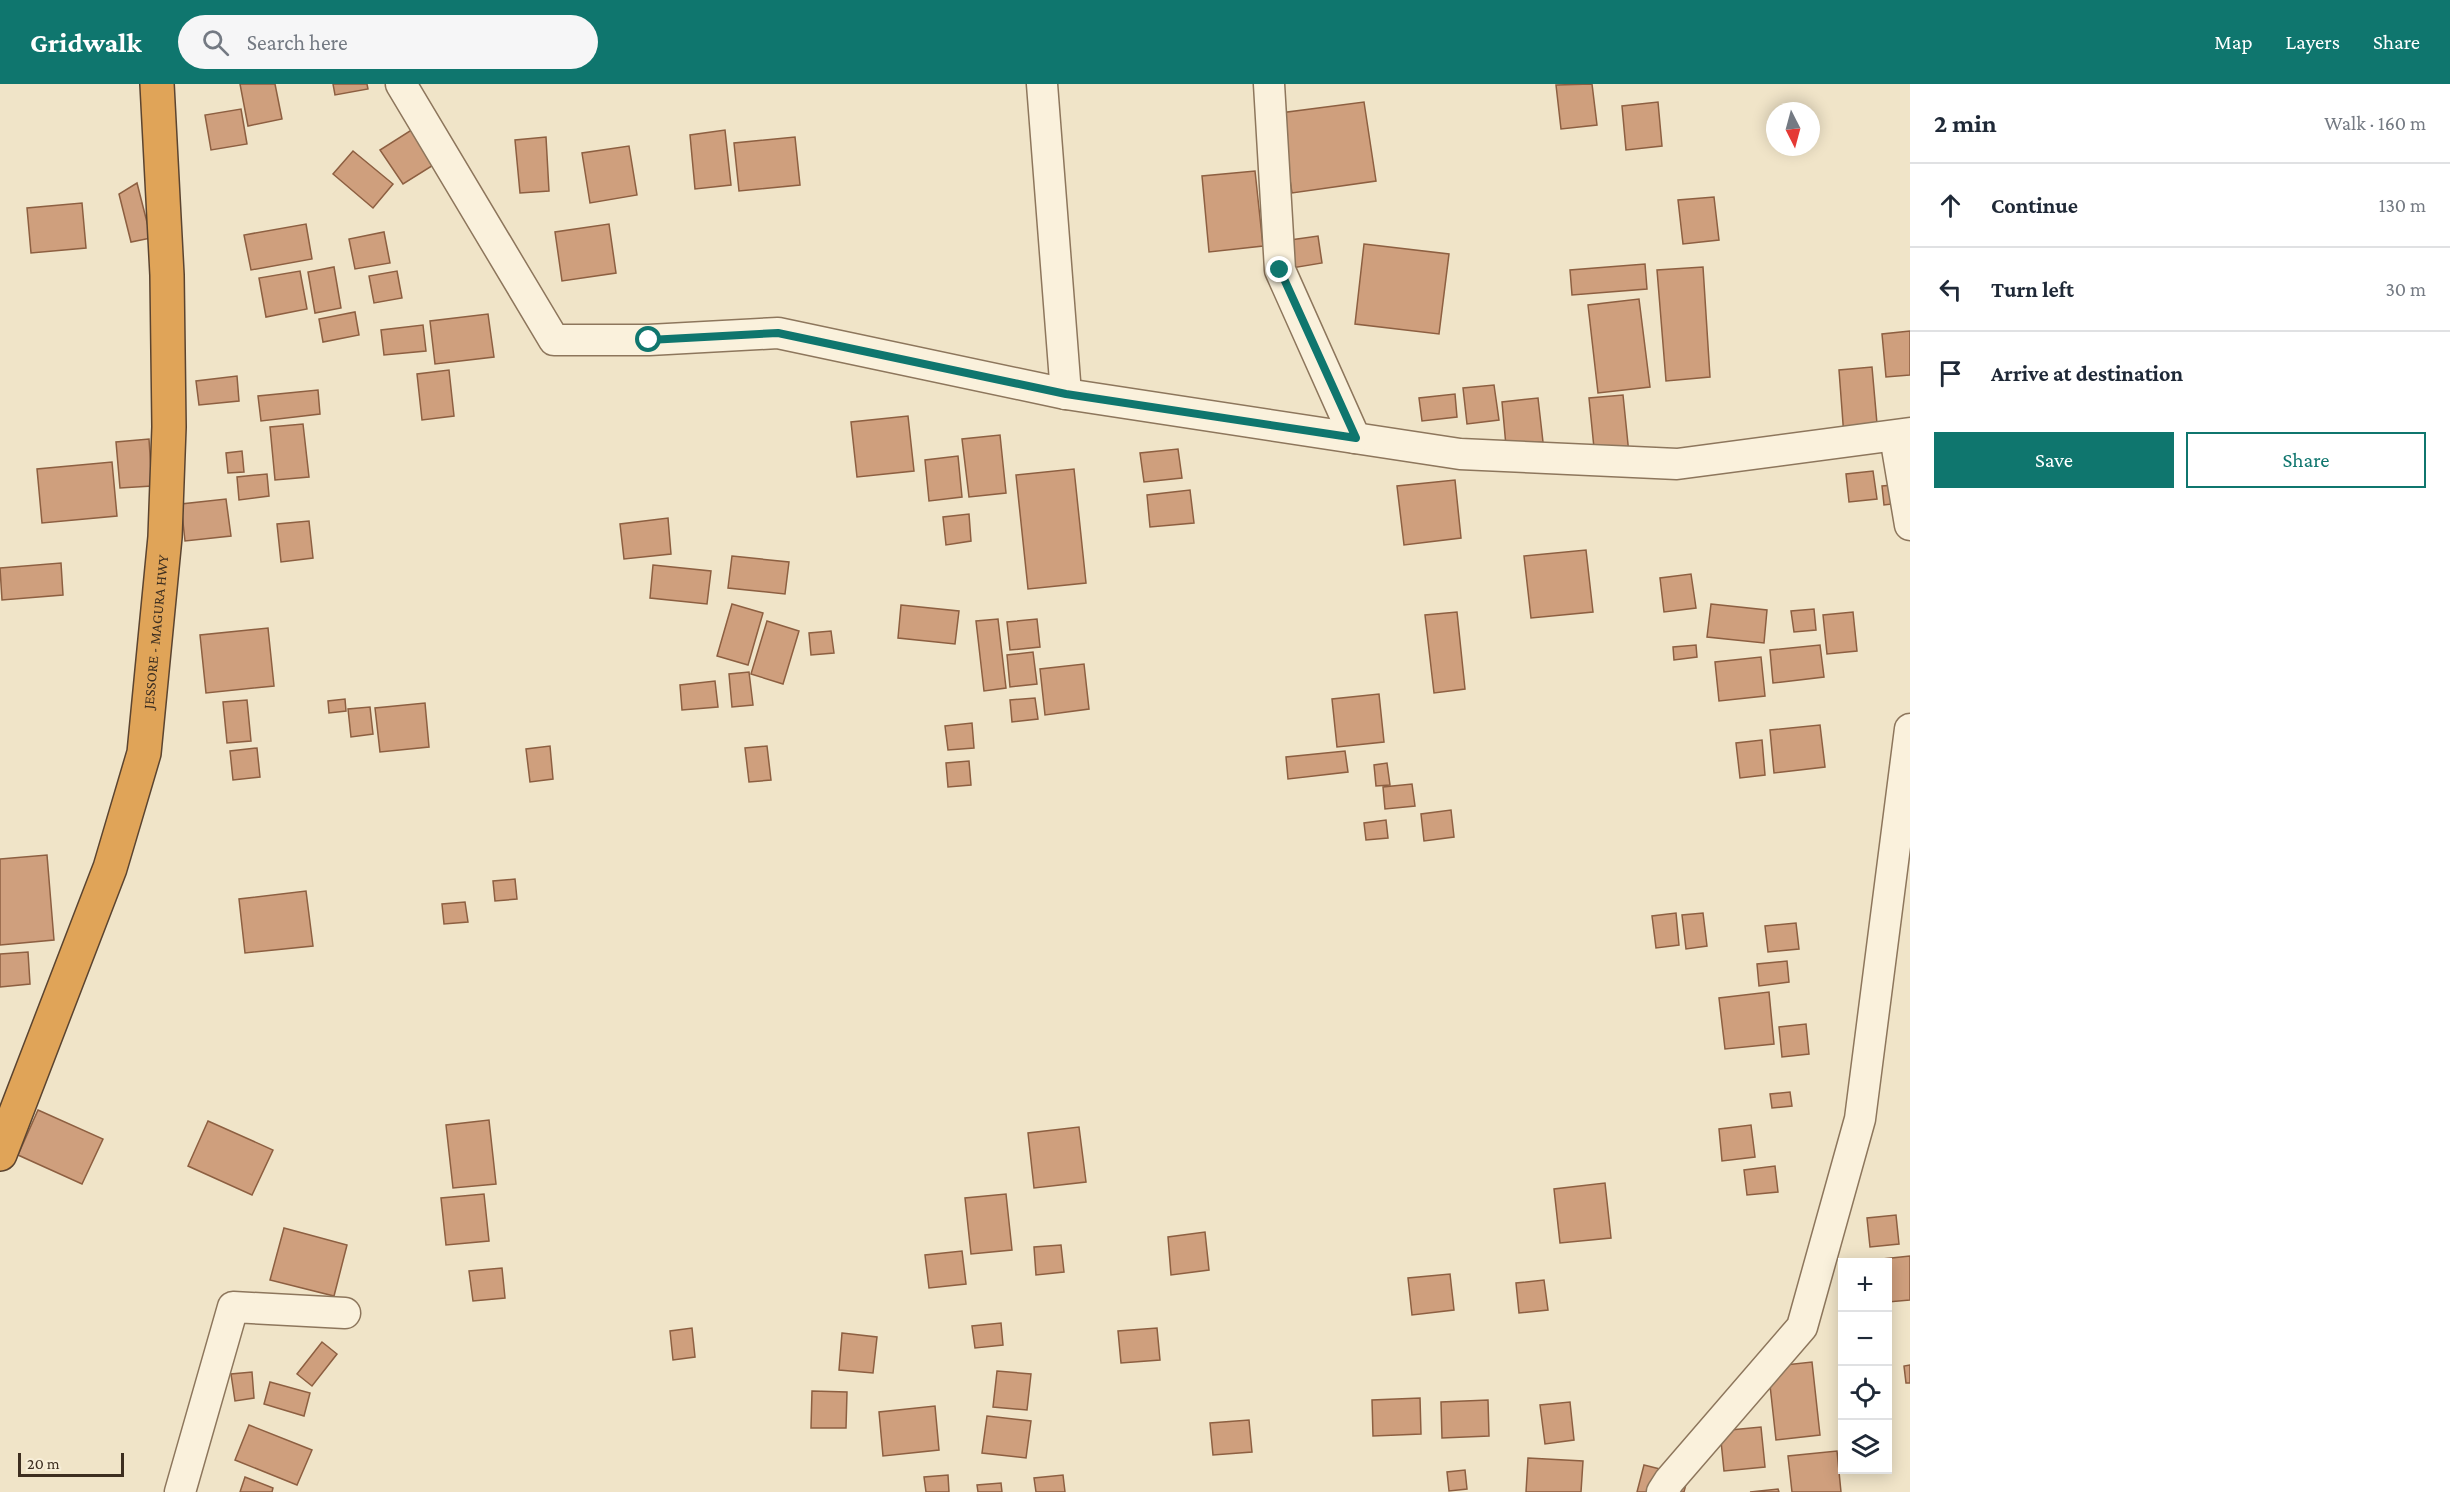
<!DOCTYPE html>
<meta charset="utf-8">
<style>
:root{--surface:#fff;--page:#f6f6f7;--text:#1f2937;--muted:#747a83;--line:#e0e1e3;--accent:#0f766e}
body{margin:0;font-family:"Crimson Pro",serif;background:var(--page);color:var(--text)}
.controls{position:absolute;right:18px;bottom:18px;display:grid;overflow:hidden;border-radius:0px;box-shadow:0 3px 15px #0003}
.controls button{width:54px;height:54px;display:grid;place-items:center;padding:0;border:0;border-bottom:2px solid var(--line);background:var(--surface);color:var(--text);font:30px sans-serif}
.compass{position:absolute;left:1766px;top:18px;width:54px;height:54px;border-radius:50%;background:var(--surface);box-shadow:0 3px 15px #0003;rotate:174deg}
.scale{position:absolute;left:18px;bottom:15px;width:106px;box-sizing:border-box;padding-left:6px;border:3px solid #3d2e20;border-top:0;font-size:16px;line-height:21px;white-space:nowrap;color:#3d2e20;-webkit-text-stroke:4px #f7eed8;paint-order:stroke}
.stop{position:absolute;width:18px;height:18px;margin:-14px;border:4px solid #0f766e;border-radius:50%;background:#fff}
.stop.end{background:#0f766e;border-color:#fff;box-shadow:0 2px 6px #0008}
.list{margin:0;padding:0;list-style:none}
h2{display:flex;justify-content:space-between;align-items:center;height:78px;margin:0;padding:0 24px;font-size:26px}
h2 small{font-size:20px;font-weight:400;color:var(--muted)}
.list li{display:grid;grid-template-columns:39px 1fr auto;gap:18px;align-items:center;box-sizing:border-box;height:84px;padding:0 24px;border-top:2px solid var(--line)}
.list b{display:block;font-size:22px;white-space:nowrap}
.list em{font-size:20px;font-style:normal;color:var(--muted)}
.actions{display:flex;gap:12px;padding:18px 24px}
.actions a{flex:1;padding:14px 0;border:2px solid var(--accent);border-radius:0px;text-align:center;font-size:21px;color:var(--accent)}
.actions .main{background:var(--accent);color:#fff}
.icon{flex:none;width:33px;height:33px;fill:none;stroke:currentColor;stroke-width:2;stroke-linecap:round;stroke-linejoin:round}
.map{position:relative;flex:none;width:1910px;height:1408px;overflow:hidden}
header{display:flex;align-items:center;gap:36px;box-sizing:border-box;height:84px;padding:0 30px;background:var(--accent);color:#fff}
header strong{font-size:28px}
nav{display:flex;gap:33px;margin-inline-start:auto;font-size:21px}
.search{width:420px;height:54px;background:var(--page);display:flex;align-items:center;gap:15px;box-sizing:border-box;padding:0 21px;border-radius:33px;color:var(--muted);font-size:22px}
main{display:flex}
aside{flex:1;background:var(--surface)}
.map>svg:first-child{display:block}
.building{fill:#cf9f7d;stroke:#8d5f41;stroke-width:1.5}
.lines{fill:none;stroke-linecap:round;stroke-linejoin:round}
.street-casing{stroke:#8d765c;stroke-width:33}
.highway-casing{stroke:#5b4430;stroke-width:36}
.street{stroke:#faf1dc;stroke-width:30}
.highway{stroke:#e0a458;stroke-width:33}
.route{stroke:#0f766e;stroke-width:8}
.labels{text-anchor:middle;dominant-baseline:central;stroke-width:4.5;stroke-linejoin:round;paint-order:stroke}
.street-label{font-size:15px;fill:#3d2e20;stroke:#f7eed8}
</style>
<header>
<strong>Gridwalk</strong>
<div class="search"><svg class="icon" aria-label="search" viewBox="0 0 24 24"><circle cx="10" cy="10" r="6"/><path d="M15 15l6 6"/></svg>Search here</div>
<nav><a>Map</a><a>Layers</a><a>Share</a></nav>
</header>
<main>
<div class="map">
<svg width="1910" height="1408" viewBox="0 0 1910 1408">
<rect width="100%" height="100%" fill="#f0e4c8"/>
<g class="building">
<polygon points="240,0 275,0 282,35 248,42"/>
<polygon points="333,0 367,0 368,5 335,11"/>
<polygon points="1592,0 1597,41 1561,45 1556,1"/>
<polygon points="1364,18 1376,97 1292,109 1280,29"/>
<polygon points="1658,18 1662,62 1626,66 1622,22"/>
<polygon points="241,25 247,60 211,66 205,31"/>
<polygon points="413,45 435,80 403,100 380,66"/>
<polygon points="725,46 731,101 695,105 690,51"/>
<polygon points="546,53 549,107 520,109 515,56"/>
<polygon points="795,53 800,101 739,107 734,59"/>
<polygon points="629,62 637,111 590,119 582,69"/>
<polygon points="353,67 393,100 373,124 333,90"/>
<polygon points="1255,87 1263,162 1209,168 1202,92"/>
<polygon points="137,99 151,154 131,158 119,110"/>
<polygon points="1714,113 1719,156 1683,160 1678,116"/>
<polygon points="82,119 86,164 31,169 27,124"/>
<polygon points="306,140 312,175 251,186 244,151"/>
<polygon points="609,140 616,189 562,197 555,148"/>
<polygon points="384,148 390,179 355,185 349,155"/>
<polygon points="1318,152 1322,179 1280,186 1276,158"/>
<polygon points="1364,160 1449,170 1439,250 1355,240"/>
<polygon points="1645,180 1647,205 1572,211 1570,186"/>
<polygon points="334,183 341,224 315,229 308,188"/>
<polygon points="1703,183 1710,293 1666,297 1657,186"/>
<polygon points="300,187 307,225 266,233 259,194"/>
<polygon points="397,187 402,214 374,219 369,192"/>
<polygon points="1639,215 1650,303 1598,309 1588,221"/>
<polygon points="355,228 359,251 323,258 319,235"/>
<polygon points="488,230 494,273 435,280 430,237"/>
<polygon points="423,241 426,267 384,271 381,246"/>
<polygon points="1910,247 1910,291 1886,293 1882,250"/>
<polygon points="1872,283 1878,351 1844,353 1839,286"/>
<polygon points="449,286 454,332 422,336 417,290"/>
<polygon points="237,292 239,317 199,321 196,297"/>
<polygon points="1494,301 1499,336 1467,340 1463,304"/>
<polygon points="318,306 320,330 261,337 258,312"/>
<polygon points="1455,310 1457,333 1422,337 1419,314"/>
<polygon points="1623,311 1629,370 1595,374 1589,314"/>
<polygon points="1538,314 1543,358 1506,362 1502,318"/>
<polygon points="908,332 914,387 857,393 851,338"/>
<polygon points="303,340 309,393 275,396 270,343"/>
<polygon points="1000,351 1006,409 969,413 962,355"/>
<polygon points="149,355 152,402 120,404 116,358"/>
<polygon points="1178,365 1182,394 1144,398 1140,369"/>
<polygon points="242,367 244,388 228,389 226,369"/>
<polygon points="958,372 962,413 929,417 925,376"/>
<polygon points="112,378 117,432 42,439 37,385"/>
<polygon points="1074,385 1086,499 1028,505 1016,391"/>
<polygon points="1873,387 1877,415 1849,418 1846,390"/>
<polygon points="267,390 269,412 239,416 237,393"/>
<polygon points="1455,396 1461,454 1404,461 1397,402"/>
<polygon points="1906,400 1908,418 1884,421 1882,402"/>
<polygon points="1190,406 1194,439 1150,443 1147,411"/>
<polygon points="226,415 231,452 185,457 181,420"/>
<polygon points="969,430 971,457 946,461 943,433"/>
<polygon points="668,434 671,470 624,475 620,440"/>
<polygon points="309,437 313,474 281,478 277,440"/>
<polygon points="1586,466 1593,528 1531,534 1524,472"/>
<polygon points="732,472 789,478 785,510 728,504"/>
<polygon points="61,479 63,511 2,516 0,484"/>
<polygon points="653,481 711,487 707,520 650,514"/>
<polygon points="1691,490 1696,524 1664,528 1660,494"/>
<polygon points="732,520 763,529 748,581 717,572"/>
<polygon points="1711,520 1767,526 1764,559 1707,553"/>
<polygon points="901,521 959,527 955,560 898,554"/>
<polygon points="1814,525 1816,546 1794,548 1791,527"/>
<polygon points="1457,528 1465,605 1434,609 1425,531"/>
<polygon points="1853,528 1857,567 1827,570 1823,531"/>
<polygon points="998,535 1006,604 984,607 976,537"/>
<polygon points="1037,535 1040,563 1010,566 1007,538"/>
<polygon points="767,537 799,547 783,600 751,590"/>
<polygon points="268,544 274,602 206,609 200,551"/>
<polygon points="831,547 834,569 811,571 809,549"/>
<polygon points="1696,561 1697,573 1674,576 1673,563"/>
<polygon points="1820,561 1824,593 1773,599 1770,566"/>
<polygon points="1033,568 1037,600 1010,603 1007,571"/>
<polygon points="1761,573 1765,612 1719,617 1715,578"/>
<polygon points="1084,580 1089,625 1045,631 1040,585"/>
<polygon points="749,588 753,621 732,623 729,590"/>
<polygon points="715,597 718,623 682,626 680,601"/>
<polygon points="1379,610 1384,658 1337,663 1332,615"/>
<polygon points="1035,614 1038,635 1012,638 1010,616"/>
<polygon points="345,615 346,627 329,629 328,617"/>
<polygon points="247,616 251,657 227,659 223,618"/>
<polygon points="425,619 429,663 380,668 375,624"/>
<polygon points="370,623 373,650 351,653 348,625"/>
<polygon points="972,639 974,664 948,666 945,642"/>
<polygon points="1820,641 1825,683 1774,689 1770,646"/>
<polygon points="1762,656 1765,691 1740,694 1736,659"/>
<polygon points="550,662 553,695 530,698 526,665"/>
<polygon points="767,662 771,696 749,698 745,664"/>
<polygon points="257,664 260,693 233,696 230,667"/>
<polygon points="1345,667 1348,688 1288,695 1286,673"/>
<polygon points="969,677 971,701 948,703 946,679"/>
<polygon points="1387,679 1390,701 1376,702 1374,681"/>
<polygon points="1412,700 1415,722 1385,725 1383,703"/>
<polygon points="1451,726 1454,753 1424,757 1421,730"/>
<polygon points="1386,736 1388,754 1366,756 1364,739"/>
<polygon points="47,771 54,856 0,861 0,775"/>
<polygon points="515,795 517,815 495,817 493,797"/>
<polygon points="306,807 313,862 245,869 239,815"/>
<polygon points="465,818 468,838 444,840 442,820"/>
<polygon points="1676,829 1679,861 1656,864 1652,832"/>
<polygon points="1703,829 1707,862 1686,865 1682,831"/>
<polygon points="1796,839 1799,865 1768,868 1765,842"/>
<polygon points="28,868 30,900 0,903 0,870"/>
<polygon points="1787,877 1789,898 1759,902 1757,880"/>
<polygon points="1769,908 1774,960 1725,965 1719,914"/>
<polygon points="1806,940 1809,970 1782,973 1779,943"/>
<polygon points="1790,1008 1792,1022 1772,1024 1770,1010"/>
<polygon points="38,1026 103,1055 82,1100 18,1071"/>
<polygon points="489,1036 496,1100 453,1104 446,1041"/>
<polygon points="208,1037 273,1066 252,1111 188,1082"/>
<polygon points="1751,1041 1755,1073 1722,1077 1719,1045"/>
<polygon points="1079,1043 1086,1098 1034,1104 1028,1049"/>
<polygon points="1775,1082 1778,1108 1747,1111 1744,1086"/>
<polygon points="1605,1099 1611,1154 1560,1159 1554,1105"/>
<polygon points="484,1110 489,1157 446,1161 441,1114"/>
<polygon points="1006,1110 1012,1166 971,1170 965,1114"/>
<polygon points="1896,1131 1899,1160 1870,1163 1867,1134"/>
<polygon points="284,1144 347,1161 334,1212 270,1196"/>
<polygon points="1205,1148 1209,1186 1171,1191 1168,1153"/>
<polygon points="1061,1161 1064,1188 1036,1191 1034,1163"/>
<polygon points="962,1167 966,1200 929,1204 925,1171"/>
<polygon points="1910,1172 1910,1216 1888,1218 1888,1178 1873,1178 1873,1176"/>
<polygon points="502,1184 505,1214 473,1217 469,1187"/>
<polygon points="1450,1190 1454,1226 1412,1231 1408,1194"/>
<polygon points="1544,1196 1548,1226 1519,1229 1516,1199"/>
<polygon points="1001,1239 1003,1261 975,1264 972,1242"/>
<polygon points="692,1244 695,1273 673,1276 670,1247"/>
<polygon points="1157,1244 1160,1276 1121,1279 1118,1247"/>
<polygon points="842,1249 877,1253 873,1289 839,1286"/>
<polygon points="322,1258 337,1270 312,1302 297,1290"/>
<polygon points="1812,1278 1820,1351 1776,1356 1768,1283"/>
<polygon points="1910,1281 1910,1299 1906,1299 1904,1282"/>
<polygon points="997,1287 1031,1290 1027,1326 993,1323"/>
<polygon points="252,1288 254,1314 235,1317 231,1290"/>
<polygon points="270,1298 310,1309 304,1332 264,1320"/>
<polygon points="812,1307 847,1308 846,1344 811,1344"/>
<polygon points="1420,1314 1421,1350 1373,1352 1372,1316"/>
<polygon points="1488,1316 1489,1352 1442,1354 1441,1318"/>
<polygon points="1570,1318 1574,1356 1545,1360 1540,1321"/>
<polygon points="935,1322 939,1366 883,1372 879,1328"/>
<polygon points="987,1332 1031,1337 1026,1374 982,1369"/>
<polygon points="1249,1336 1252,1368 1213,1371 1210,1339"/>
<polygon points="249,1341 312,1366 297,1401 235,1376"/>
<polygon points="1761,1343 1765,1383 1724,1387 1720,1347"/>
<polygon points="1837,1367 1841,1408 1792,1408 1788,1372"/>
<polygon points="1528,1374 1583,1377 1581,1408 1526,1408"/>
<polygon points="1644,1381 1688,1392 1684,1408 1637,1408"/>
<polygon points="1465,1386 1467,1405 1449,1407 1447,1388"/>
<polygon points="948,1391 949,1408 926,1408 924,1393"/>
<polygon points="1063,1391 1065,1408 1036,1408 1034,1394"/>
<polygon points="245,1393 273,1404 272,1408 240,1408"/>
<polygon points="1001,1399 1002,1408 978,1408 977,1401"/>
<polygon points="1778,1405 1779,1408 1750,1408"/>
</g>
<g class="lines">
<g class="street-casing">
<g id="street">
<polyline points="401,0 554,256 649,256 778,249 1066,310 1460,370 1677,380 1910,349"/>
<polyline points="1042,0 1066,310"/>
<polyline points="1269,0 1280,186 1355,354"/>
<polyline points="1895,352 1910,441"/>
<polyline points="180,1408 233,1223 345,1229"/>
<polyline points="1662,1408 1669,1397 1802,1243 1860,1035 1910,645"/>
</g>
</g>
<g class="highway-casing">
<g id="highway">
<path id="s1" d="M 0,1070 L 110,784 L 144,669 L 165,453 L 169,343 L 167,191 L 157,0"/>
</g>
</g>
<use href="#street" class="street"/>
<use href="#highway" class="highway"/>
</g>
<g class="lines">
<polyline class="route" points="649,256 778,249 1066,310 1356,354 1280,186"/>
</g>
<g class="labels">
<g class="street-label">
<text stroke="none"><textPath href="#s1" startOffset="548">JESSORE - MAGURA HWY</textPath></text>
</g>
</g>
</svg>
<div class="controls">
<button>+</button>
<button>−</button>
<button><svg class="icon" aria-label="locate" viewBox="0 0 24 24"><circle cx="12" cy="12" r="6"/><path d="M12 2v4M12 18v4M2 12h4M18 12h4"/></svg></button>
<button><svg class="icon" aria-label="layers" viewBox="0 0 24 24"><path d="M12 4l9 5-9 5-9-5zM3 14l9 5 9-5"/></svg></button>
</div>
<svg class="compass" viewBox="-18 -18 36 36"><path d="M0-13l5 13h-10z" fill="#e53935"/><path d="M0 13l5-13h-10z" fill="#747a83"/></svg>
<div class="scale">20 m</div>
<div class="stop" style="left:649px;top:256px"></div>
<div class="stop end" style="left:1280px;top:186px"></div>
</div>
<aside>
<h2>2 min<small>Walk · 160 m</small></h2>
<ul class="list">
<li><svg class="icon" aria-label="ahead" viewBox="0 0 24 24"><path d="M12 20V5M6 11l6-6 6 6"/></svg><div><b>Continue</b></div><em>130 m</em></li>
<li><svg class="icon" aria-label="left" viewBox="0 0 24 24"><path d="M17 20v-9H6M10 6l-5 5 5 5"/></svg><div><b>Turn left</b></div><em>30 m</em></li>
<li><svg class="icon" aria-label="arrive" viewBox="0 0 24 24"><path d="M6 21V4h12l-3 4 3 4H6"/></svg><div><b>Arrive at destination</b></div></li>
</ul>
<div class="actions"><a class="main">Save</a><a>Share</a></div>
</aside>
</main>
